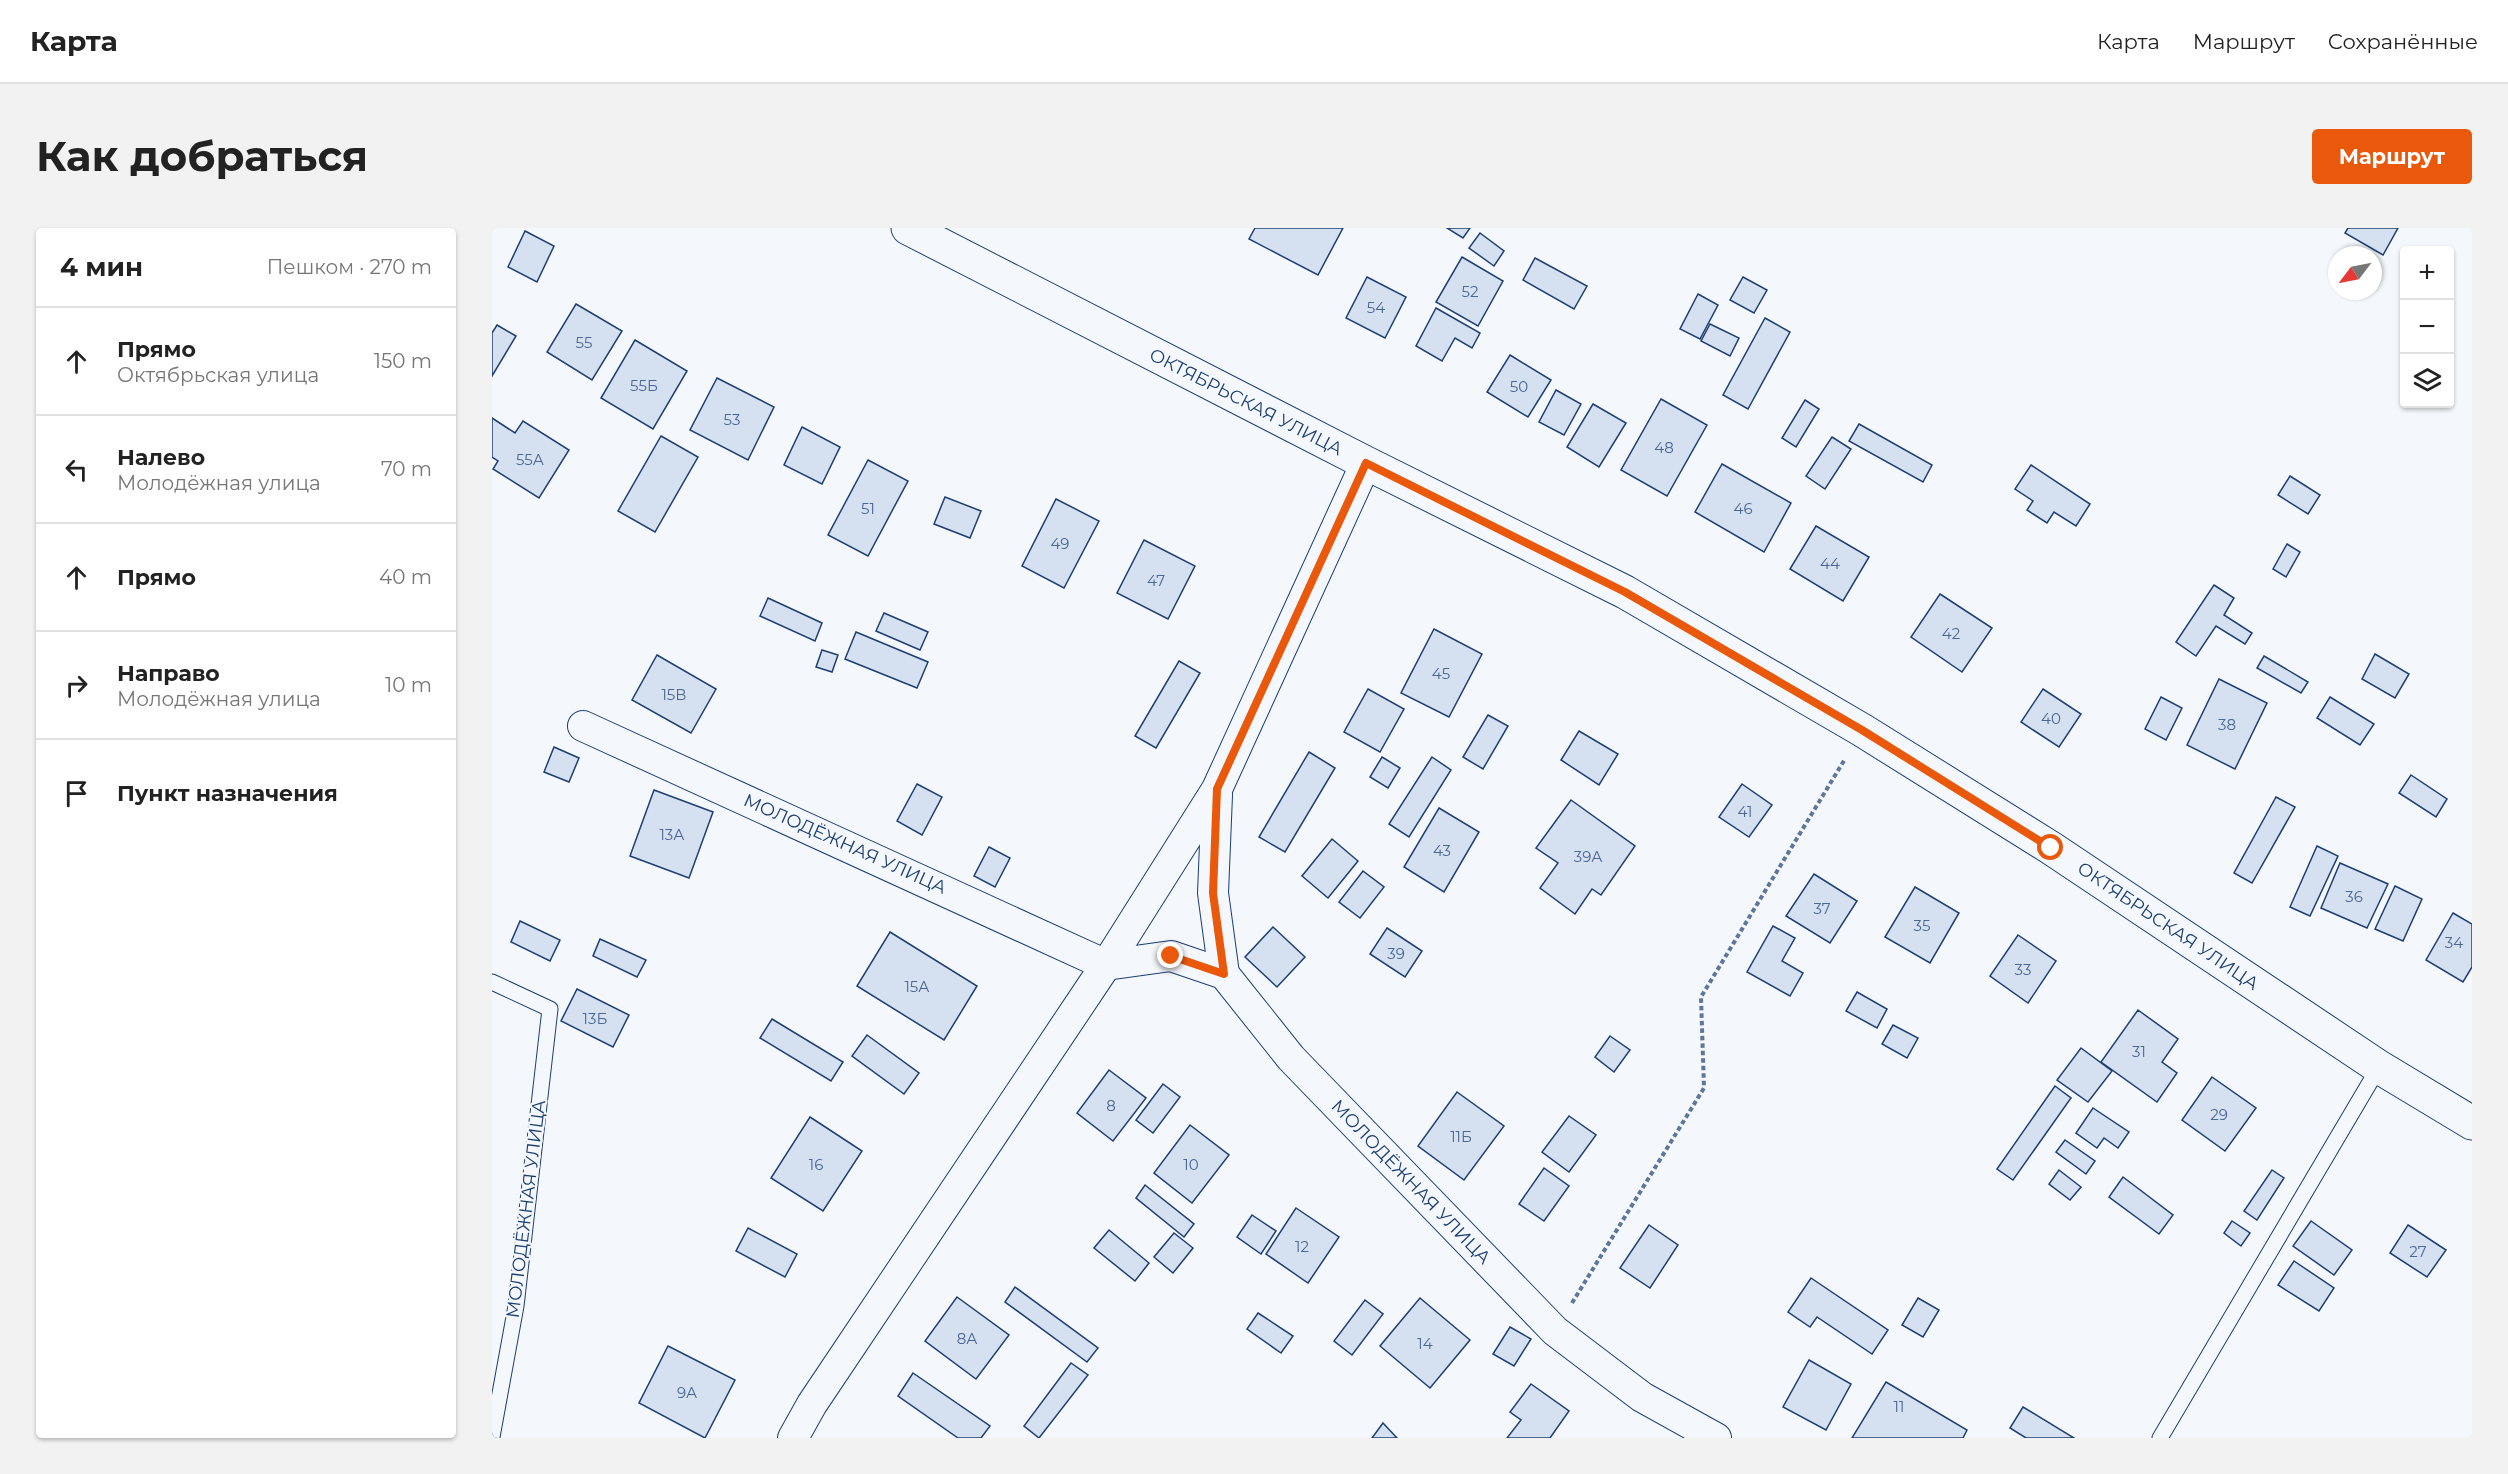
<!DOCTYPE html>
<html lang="ru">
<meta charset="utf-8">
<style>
:root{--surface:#fff;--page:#f2f2f2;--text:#222;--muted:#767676;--line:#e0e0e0;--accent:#ea580c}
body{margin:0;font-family:Montserrat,sans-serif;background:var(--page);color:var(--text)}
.controls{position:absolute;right:18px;top:18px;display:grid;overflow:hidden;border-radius:6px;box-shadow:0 2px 4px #0004}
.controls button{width:54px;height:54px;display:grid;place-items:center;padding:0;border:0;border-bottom:2px solid var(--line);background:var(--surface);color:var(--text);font:30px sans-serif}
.compass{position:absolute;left:1836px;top:18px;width:54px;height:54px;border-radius:50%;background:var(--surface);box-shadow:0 2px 4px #0004;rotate:238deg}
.stop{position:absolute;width:18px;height:18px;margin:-14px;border:4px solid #ea580c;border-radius:50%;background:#fff}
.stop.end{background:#ea580c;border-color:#fff;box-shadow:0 2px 6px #0008}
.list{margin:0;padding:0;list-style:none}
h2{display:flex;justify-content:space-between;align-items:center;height:78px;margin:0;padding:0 24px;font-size:26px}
h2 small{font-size:20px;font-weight:400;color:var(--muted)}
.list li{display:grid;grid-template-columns:39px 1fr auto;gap:18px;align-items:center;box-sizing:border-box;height:108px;padding:0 24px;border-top:2px solid var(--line)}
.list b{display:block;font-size:22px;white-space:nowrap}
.list p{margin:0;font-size:20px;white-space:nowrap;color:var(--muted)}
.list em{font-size:20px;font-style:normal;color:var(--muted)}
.icon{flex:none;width:33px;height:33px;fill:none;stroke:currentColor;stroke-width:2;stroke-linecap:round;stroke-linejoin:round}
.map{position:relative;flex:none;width:1980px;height:1210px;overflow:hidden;border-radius:6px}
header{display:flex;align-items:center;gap:36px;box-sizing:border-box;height:84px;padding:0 30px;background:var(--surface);border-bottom:2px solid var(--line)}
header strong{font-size:28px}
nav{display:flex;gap:33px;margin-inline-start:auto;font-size:21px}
.intro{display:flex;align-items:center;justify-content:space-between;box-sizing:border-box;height:144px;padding:0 36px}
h1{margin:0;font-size:42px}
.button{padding:15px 27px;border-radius:6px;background:var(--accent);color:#fff;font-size:21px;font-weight:700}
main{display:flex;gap:36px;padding:0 36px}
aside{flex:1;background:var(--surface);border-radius:6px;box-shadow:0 2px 4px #0004}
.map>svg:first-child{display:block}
.building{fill:#d5e0f0;stroke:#1d3f73;stroke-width:1.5}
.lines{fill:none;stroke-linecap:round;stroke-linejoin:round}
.service-casing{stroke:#1d3f73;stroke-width:17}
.minor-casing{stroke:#1d3f73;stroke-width:32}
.tertiary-casing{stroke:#1d3f73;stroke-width:35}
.path{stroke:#5e769c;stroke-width:4;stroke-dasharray:4.5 3;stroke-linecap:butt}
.service{stroke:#f4f7fb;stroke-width:15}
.minor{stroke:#f4f7fb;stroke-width:30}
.tertiary{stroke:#f4f7fb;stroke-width:33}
.route{stroke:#ea580c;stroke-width:8}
.labels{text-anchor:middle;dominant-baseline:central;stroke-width:4.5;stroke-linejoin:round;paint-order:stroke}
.number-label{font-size:15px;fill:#4b6792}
.street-label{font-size:18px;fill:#1d3f73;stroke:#f4f7fb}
</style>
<header>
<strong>Карта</strong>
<nav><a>Карта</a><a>Маршрут</a><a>Сохранённые</a></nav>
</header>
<div class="intro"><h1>Как добраться</h1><a class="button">Маршрут</a></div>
<main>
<aside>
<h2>4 мин<small>Пешком · 270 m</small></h2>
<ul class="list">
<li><svg class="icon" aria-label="ahead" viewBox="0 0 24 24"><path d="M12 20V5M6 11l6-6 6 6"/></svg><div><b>Прямо</b><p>Октябрьская улица</p></div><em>150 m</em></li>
<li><svg class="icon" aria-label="left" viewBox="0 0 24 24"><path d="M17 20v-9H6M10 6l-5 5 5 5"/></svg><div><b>Налево</b><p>Молодёжная улица</p></div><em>70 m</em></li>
<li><svg class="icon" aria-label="ahead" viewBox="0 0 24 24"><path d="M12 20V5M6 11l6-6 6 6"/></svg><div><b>Прямо</b></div><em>40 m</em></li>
<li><svg class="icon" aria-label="right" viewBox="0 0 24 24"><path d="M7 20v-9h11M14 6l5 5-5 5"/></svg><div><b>Направо</b><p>Молодёжная улица</p></div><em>10 m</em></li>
<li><svg class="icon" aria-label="arrive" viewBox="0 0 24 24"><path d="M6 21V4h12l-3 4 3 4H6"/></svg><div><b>Пункт назначения</b></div></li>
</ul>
</aside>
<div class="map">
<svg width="1980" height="1210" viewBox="0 0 1980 1210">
<rect width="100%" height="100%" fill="#f4f7fb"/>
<g class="building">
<polygon points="763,0 851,0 826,47 757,11"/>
<polygon points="955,0 978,0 971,10"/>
<polygon points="1856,0 1906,0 1891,27 1853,5"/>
<polygon points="33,3 62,18 45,54 16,39"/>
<polygon points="988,5 1012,23 1002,38 977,20"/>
<polygon points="970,29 1011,53 986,98 944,74"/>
<polygon points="1043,30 1095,58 1082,81 1031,52"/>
<polygon points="875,49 914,69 893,110 854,90"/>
<polygon points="1251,49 1275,62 1262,85 1238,72"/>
<polygon points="1206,66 1226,77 1208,111 1188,101"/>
<polygon points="84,76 130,103 100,152 55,124"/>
<polygon points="944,80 988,105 980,120 963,110 950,133 924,118"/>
<polygon points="1273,90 1298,104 1256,181 1231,167"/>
<polygon points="1218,96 1247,110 1238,128 1209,113"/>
<polygon points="5,97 24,108 0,148 0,105"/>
<polygon points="143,112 195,143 161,201 109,170"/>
<polygon points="1018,127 1059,152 1036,189 995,164"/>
<polygon points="225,150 282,179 256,232 198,202"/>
<polygon points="1064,162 1089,176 1072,207 1047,194"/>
<polygon points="1169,171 1215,197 1175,268 1129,242"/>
<polygon points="1313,172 1327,181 1304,219 1290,210"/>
<polygon points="1101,176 1134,195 1107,239 1075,219"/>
<polygon points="0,190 23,205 31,193 77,222 47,270 1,241 6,233 0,229"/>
<polygon points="1367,196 1440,237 1431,254 1357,213"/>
<polygon points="310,199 348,219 330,256 292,237"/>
<polygon points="169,208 206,229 163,304 126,283"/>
<polygon points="1340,209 1359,221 1333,261 1314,248"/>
<polygon points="376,232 416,253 376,328 336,307"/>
<polygon points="1230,236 1299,275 1272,324 1203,284"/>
<polygon points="1539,237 1598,276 1584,298 1562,284 1555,295 1535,282 1541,273 1523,261"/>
<polygon points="1798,248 1828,267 1816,286 1786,267"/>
<polygon points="453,269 489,283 478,310 442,296"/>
<polygon points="564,271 607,293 572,360 530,338"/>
<polygon points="1324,298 1377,329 1351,373 1298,341"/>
<polygon points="652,312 703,338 676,391 625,365"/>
<polygon points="1795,316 1808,324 1794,349 1781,341"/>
<polygon points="1722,357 1742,370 1732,387 1760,405 1753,416 1724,398 1704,428 1684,414"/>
<polygon points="1448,366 1500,400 1470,444 1419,409"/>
<polygon points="276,370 330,395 323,413 268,388"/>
<polygon points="392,385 436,404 428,422 384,403"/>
<polygon points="942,401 990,426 957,489 909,465"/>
<polygon points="364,404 436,434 425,460 353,431"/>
<polygon points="330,422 346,427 340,444 324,439"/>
<polygon points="1883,426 1917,446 1903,470 1870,451"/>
<polygon points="165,427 224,461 199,505 140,472"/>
<polygon points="1772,428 1816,454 1809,465 1765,440"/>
<polygon points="687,433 708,445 664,520 643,508"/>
<polygon points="1727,451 1775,475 1743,541 1695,517"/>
<polygon points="876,461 912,481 888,524 852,504"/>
<polygon points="1551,461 1589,486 1567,519 1529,494"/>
<polygon points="1669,469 1690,480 1674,512 1653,501"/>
<polygon points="1838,469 1882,496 1868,517 1825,490"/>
<polygon points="996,487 1016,498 991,541 971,529"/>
<polygon points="1087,503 1126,526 1107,557 1069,532"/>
<polygon points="62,519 87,530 77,554 52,544"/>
<polygon points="817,524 843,540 793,624 767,609"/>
<polygon points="890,529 908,540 896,560 878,549"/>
<polygon points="940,529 959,542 917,609 897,596"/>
<polygon points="1919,547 1955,571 1944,589 1907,565"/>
<polygon points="425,556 450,569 430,607 405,593"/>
<polygon points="1250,556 1280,577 1257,609 1227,589"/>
<polygon points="162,562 221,584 197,650 138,628"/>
<polygon points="1784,569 1803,579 1760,655 1742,645"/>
<polygon points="1079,572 1143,618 1109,667 1100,661 1083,686 1048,660 1066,635 1044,620"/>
<polygon points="947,580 987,604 952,664 912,639"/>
<polygon points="840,611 866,633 836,670 810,648"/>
<polygon points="1825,618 1846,628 1818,688 1798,679"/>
<polygon points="497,619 518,630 503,659 482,648"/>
<polygon points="1848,635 1896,656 1875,700 1829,680"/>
<polygon points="871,643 892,659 868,690 847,674"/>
<polygon points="1322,646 1365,673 1338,715 1294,688"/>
<polygon points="1903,658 1930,671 1911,713 1883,701"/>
<polygon points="1423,659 1467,685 1438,735 1393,709"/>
<polygon points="1961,685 1980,696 1980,739 1971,754 1934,732"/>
<polygon points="28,693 68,712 58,733 19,714"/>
<polygon points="1281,698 1303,710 1290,733 1311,745 1298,768 1255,744"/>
<polygon points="781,699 813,729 785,759 753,729"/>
<polygon points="895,700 930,723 913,749 878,726"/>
<polygon points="398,704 485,758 452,812 365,758"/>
<polygon points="1526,707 1564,733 1536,775 1498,748"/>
<polygon points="108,711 154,732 145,749 101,728"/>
<polygon points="85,761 137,787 121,819 69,793"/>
<polygon points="1365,764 1395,781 1385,800 1354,783"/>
<polygon points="1646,782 1686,811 1670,834 1685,845 1665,874 1609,834"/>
<polygon points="280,791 351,834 339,853 268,810"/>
<polygon points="1401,797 1426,810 1415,830 1390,816"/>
<polygon points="375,807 427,845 412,866 360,828"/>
<polygon points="1118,808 1138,822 1122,844 1103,829"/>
<polygon points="1589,820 1620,843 1596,874 1565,852"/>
<polygon points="617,842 654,870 621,913 585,885"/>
<polygon points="1720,849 1764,880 1733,923 1690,892"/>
<polygon points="671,856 688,869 661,905 644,892"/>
<polygon points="1563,858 1579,870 1521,952 1505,941"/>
<polygon points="965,864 1012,898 972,952 926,918"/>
<polygon points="1601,880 1637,904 1626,920 1612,910 1605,920 1584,905"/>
<polygon points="1077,888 1104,907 1077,944 1050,924"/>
<polygon points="318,889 370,923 331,983 279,950"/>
<polygon points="698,897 737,927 700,975 662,945"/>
<polygon points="1573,912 1603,933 1594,946 1564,924"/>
<polygon points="1052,940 1077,958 1052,993 1027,976"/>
<polygon points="1567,942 1589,959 1578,972 1557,956"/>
<polygon points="1780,942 1792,950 1765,992 1752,983"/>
<polygon points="1631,949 1681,987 1667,1006 1617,969"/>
<polygon points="653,957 702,996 692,1009 644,970"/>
<polygon points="804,980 847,1009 816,1055 774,1026"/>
<polygon points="760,987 784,1003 769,1026 745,1009"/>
<polygon points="1740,993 1758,1005 1749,1018 1732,1005"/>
<polygon points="1819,993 1860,1022 1842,1047 1801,1018"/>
<polygon points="1157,997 1186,1017 1158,1060 1128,1040"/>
<polygon points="1916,997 1954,1022 1935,1049 1898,1025"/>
<polygon points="256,1000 305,1026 293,1049 244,1023"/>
<polygon points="617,1002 657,1035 643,1053 602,1020"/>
<polygon points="682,1005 701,1020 681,1045 662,1029"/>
<polygon points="1802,1033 1842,1060 1827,1083 1786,1057"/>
<polygon points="1319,1050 1396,1102 1380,1126 1325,1089 1318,1099 1296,1084"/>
<polygon points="523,1059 606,1120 595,1134 513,1074"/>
<polygon points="465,1069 517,1107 484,1151 433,1113"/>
<polygon points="928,1070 978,1112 938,1160 888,1118"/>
<polygon points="1426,1070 1447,1082 1431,1109 1410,1097"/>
<polygon points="873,1072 891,1086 860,1127 842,1113"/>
<polygon points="766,1085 801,1108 789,1125 755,1101"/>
<polygon points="1018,1099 1039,1111 1022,1138 1001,1126"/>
<polygon points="176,1118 243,1152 213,1210 147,1175"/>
<polygon points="1317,1132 1359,1156 1334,1202 1291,1179"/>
<polygon points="579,1135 596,1147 547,1210 532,1198"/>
<polygon points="421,1145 498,1198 489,1210 466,1210 406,1168"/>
<polygon points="1394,1154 1475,1202 1471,1210 1360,1210"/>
<polygon points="1039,1156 1077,1183 1058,1210 1015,1210 1029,1192 1018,1184"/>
<polygon points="1531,1179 1582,1210 1534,1210 1518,1200"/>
<polygon points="891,1195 905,1210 880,1210"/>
</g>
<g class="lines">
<g class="service-casing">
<g id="service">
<polyline points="0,754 58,781 24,1078 0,1209"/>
<polyline points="1668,1210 1887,839"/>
</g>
</g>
<g class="minor-casing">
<g id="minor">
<polyline points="91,498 614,737 679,728 732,746 799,830 1063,1103 1150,1169 1224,1210"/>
<polyline points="725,567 721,665 732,746"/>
<polyline points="301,1210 320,1176 614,737 725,561 874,235"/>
</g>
</g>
<g class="tertiary-casing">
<polyline id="tertiary" points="416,0 874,235 1133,364 1370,502 1559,620 1887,839 1980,895"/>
</g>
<polyline class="path" points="1080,1075 1212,860 1209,769 1353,531"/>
<use href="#service" class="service"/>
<use href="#minor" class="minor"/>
<use href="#tertiary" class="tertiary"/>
</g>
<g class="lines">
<polyline class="route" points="679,728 732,746 721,665 725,561 874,235 1133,364 1370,502 1559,620"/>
</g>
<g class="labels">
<g class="number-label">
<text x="978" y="63">52</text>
<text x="884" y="79">54</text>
<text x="92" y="114">55</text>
<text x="152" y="157">55Б</text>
<text x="1027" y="158">50</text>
<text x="240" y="191">53</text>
<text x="1172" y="219">48</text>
<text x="38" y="231">55А</text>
<text x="376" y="280">51</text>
<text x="1251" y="280">46</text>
<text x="568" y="315">49</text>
<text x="1338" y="335">44</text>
<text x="664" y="352">47</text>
<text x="1459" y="405">42</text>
<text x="949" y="445">45</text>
<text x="182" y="466">15В</text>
<text x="1559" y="490">40</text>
<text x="1735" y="496">38</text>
<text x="1253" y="583">41</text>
<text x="180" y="606">13А</text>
<text x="950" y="622">43</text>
<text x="1096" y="628">39А</text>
<text x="1862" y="668">36</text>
<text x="1330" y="680">37</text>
<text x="1430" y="697">35</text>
<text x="1962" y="714">34</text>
<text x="904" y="725">39</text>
<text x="1531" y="741">33</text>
<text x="425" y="758">15А</text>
<text x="103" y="790">13Б</text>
<text x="1647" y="823">31</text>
<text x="619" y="877">8</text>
<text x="1727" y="886">29</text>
<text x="969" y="908">11Б</text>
<text x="324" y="936">16</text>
<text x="699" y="936">10</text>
<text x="810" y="1018">12</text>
<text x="1926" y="1023">27</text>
<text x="475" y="1110">8А</text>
<text x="933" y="1115">14</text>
<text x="195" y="1164">9А</text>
<text x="1407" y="1178">11</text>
</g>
<g class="street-label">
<text transform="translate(754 174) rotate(27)">ОКТЯБРЬСКАЯ УЛИЦА</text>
<text transform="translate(353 616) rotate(24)">МОЛОДЁЖНАЯ УЛИЦА</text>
<text transform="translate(1676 698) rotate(34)">ОКТЯБРЬСКАЯ УЛИЦА</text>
<text transform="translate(919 954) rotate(46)">МОЛОДЁЖНАЯ УЛИЦА</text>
<text transform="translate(34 981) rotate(-83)">МОЛОДЁЖНАЯ УЛИЦА</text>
</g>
</g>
</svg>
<div class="controls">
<button>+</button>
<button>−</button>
<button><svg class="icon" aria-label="layers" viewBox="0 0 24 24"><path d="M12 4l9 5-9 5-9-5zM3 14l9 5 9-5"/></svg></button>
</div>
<svg class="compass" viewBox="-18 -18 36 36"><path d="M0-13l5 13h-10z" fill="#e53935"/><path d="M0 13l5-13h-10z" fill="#767676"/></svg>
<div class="stop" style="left:1559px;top:620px"></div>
<div class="stop end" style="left:679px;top:728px"></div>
</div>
</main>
